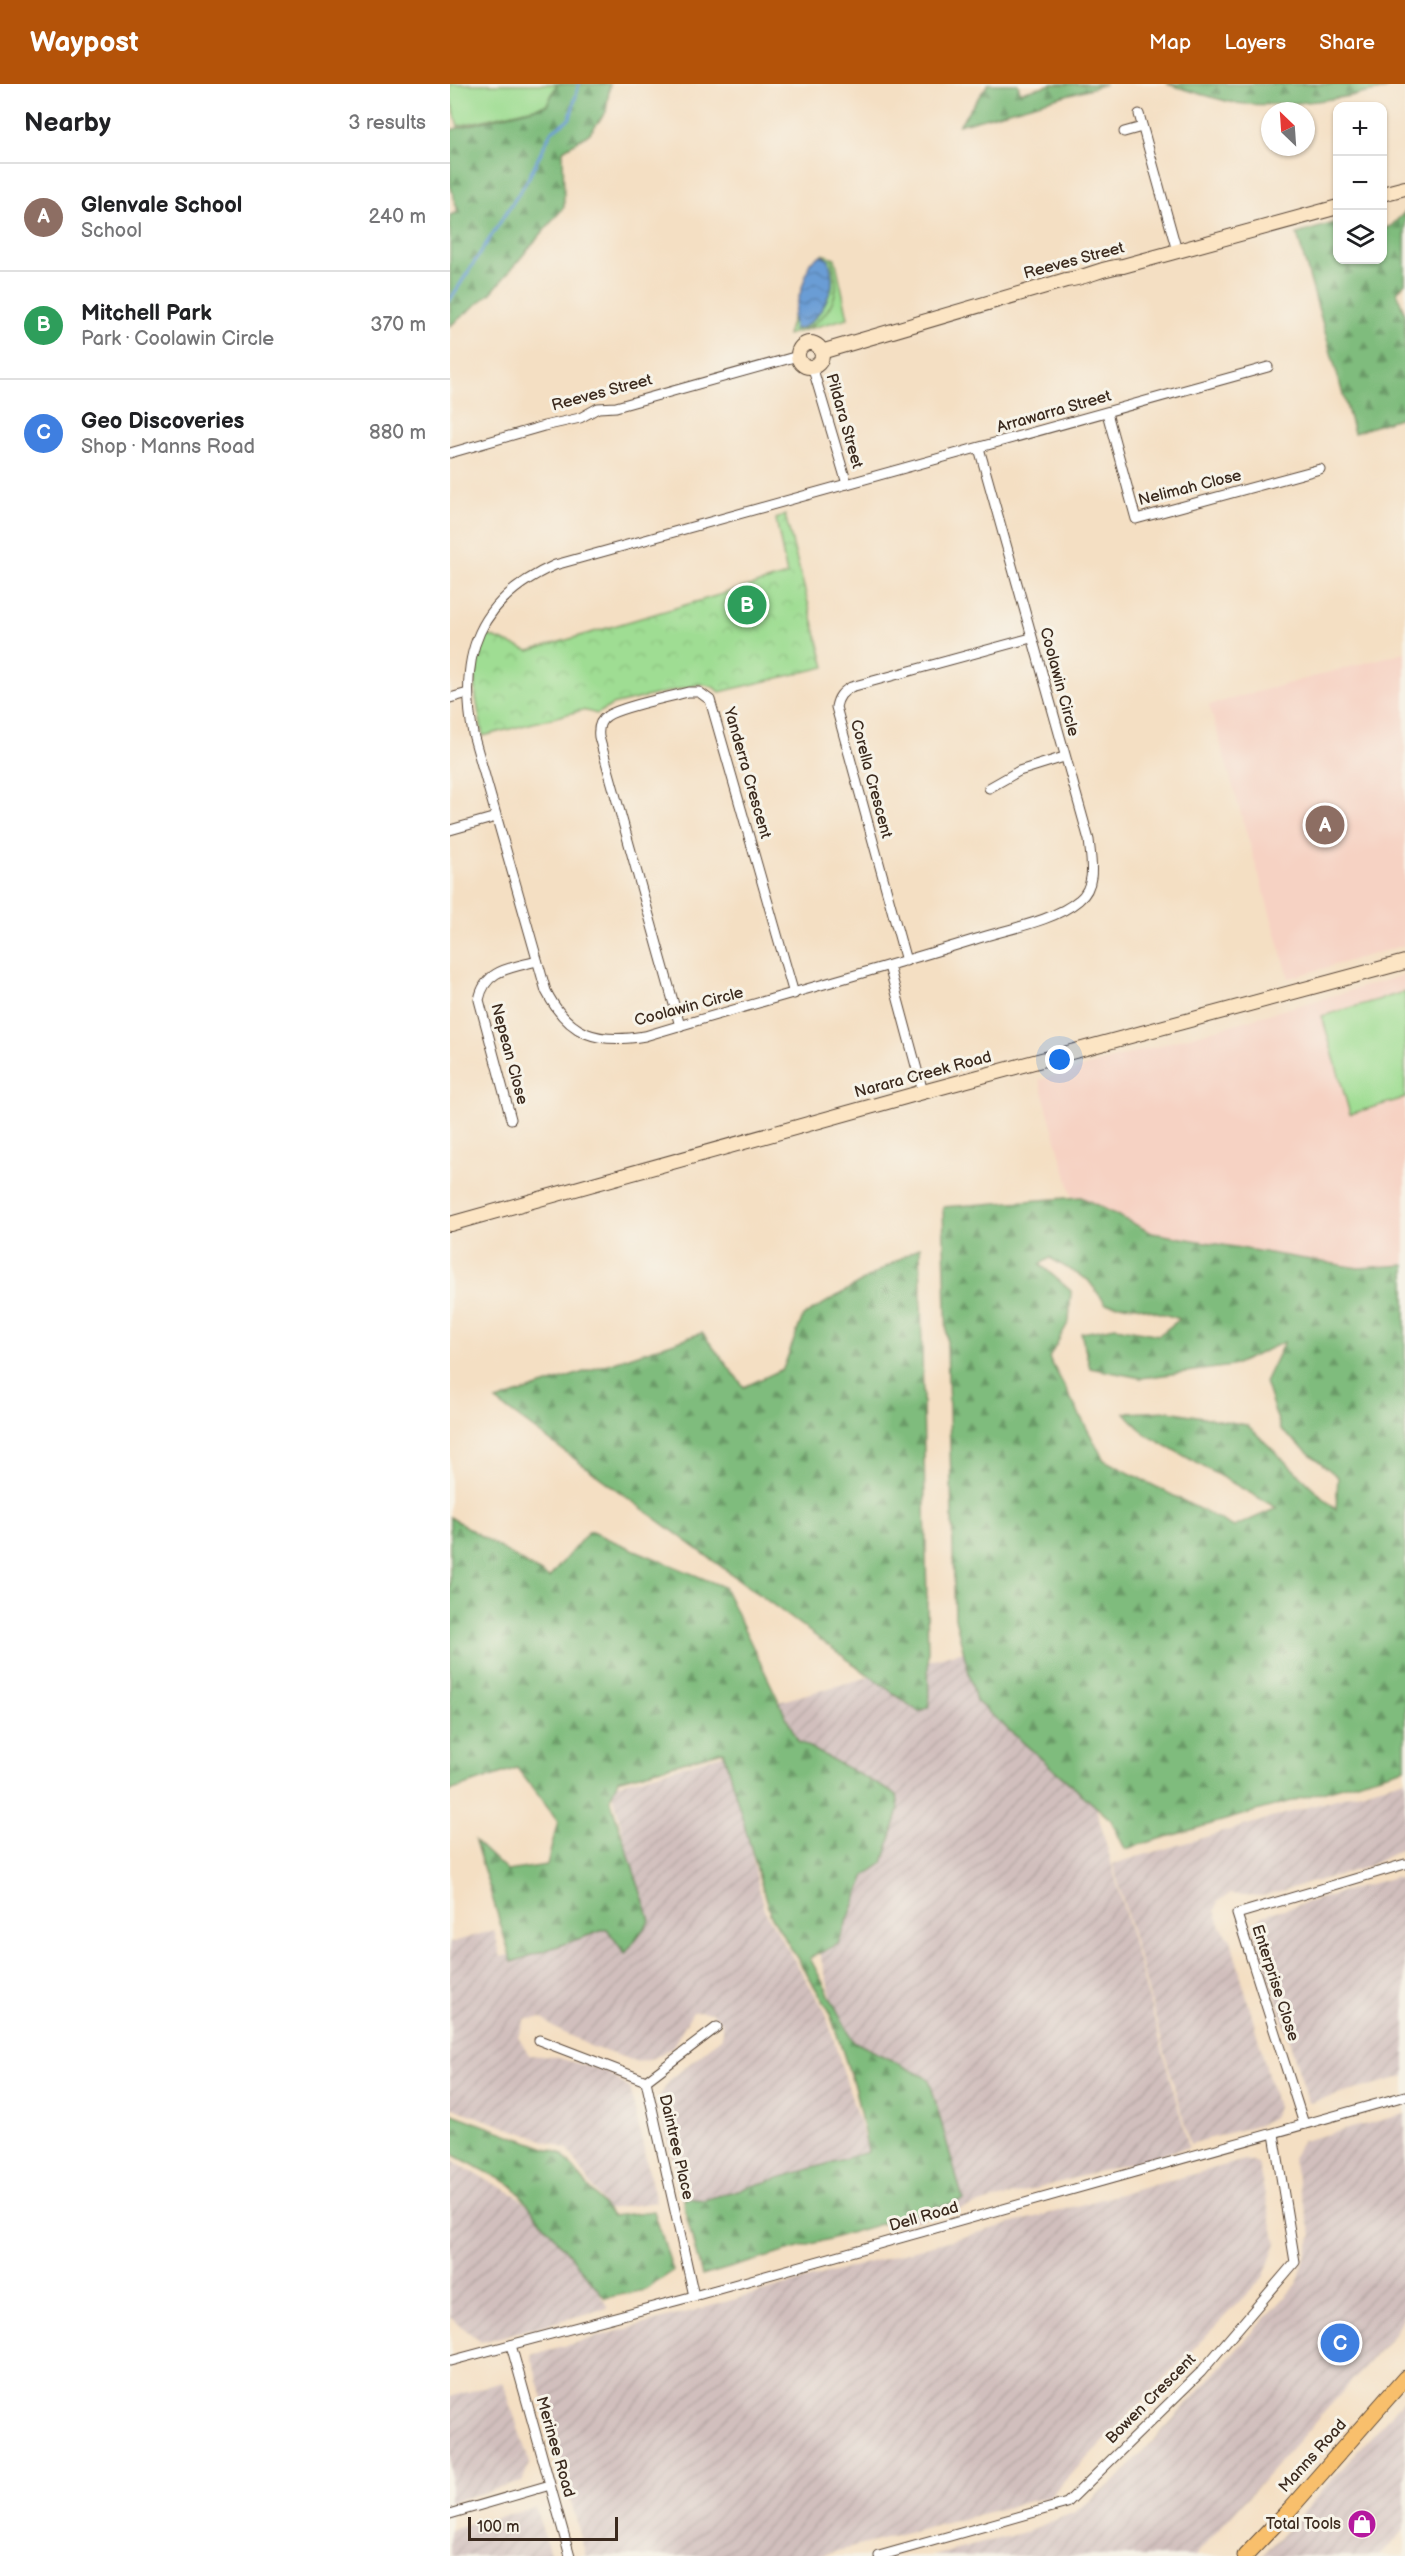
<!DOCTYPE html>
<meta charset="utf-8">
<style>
:root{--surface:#fff;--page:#f2f2f2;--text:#202124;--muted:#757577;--line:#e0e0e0;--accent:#b45309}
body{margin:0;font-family:"Balsamiq Sans",sans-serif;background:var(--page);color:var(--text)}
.controls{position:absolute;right:18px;top:18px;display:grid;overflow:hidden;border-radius:12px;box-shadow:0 2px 4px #0004}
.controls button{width:54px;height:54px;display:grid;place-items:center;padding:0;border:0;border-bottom:2px solid var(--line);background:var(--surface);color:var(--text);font:30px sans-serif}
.compass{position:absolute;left:811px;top:18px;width:54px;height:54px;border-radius:50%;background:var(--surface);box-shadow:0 2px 4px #0004;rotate:335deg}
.scale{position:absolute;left:18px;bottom:15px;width:150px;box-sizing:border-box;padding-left:6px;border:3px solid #3b2a1e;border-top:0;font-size:16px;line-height:21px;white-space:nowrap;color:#3b2a1e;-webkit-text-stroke:4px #f7f3e8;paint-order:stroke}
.you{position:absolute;left:610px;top:976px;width:21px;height:21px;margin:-15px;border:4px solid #fff;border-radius:50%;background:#1a73e8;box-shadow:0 0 0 9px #1a73e833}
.badge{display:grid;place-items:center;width:39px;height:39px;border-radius:50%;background:var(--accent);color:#fff;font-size:20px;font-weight:700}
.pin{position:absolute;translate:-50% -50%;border:3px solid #fff;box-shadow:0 2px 6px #0006}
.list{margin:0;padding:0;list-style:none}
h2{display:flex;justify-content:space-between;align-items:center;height:78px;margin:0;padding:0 24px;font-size:26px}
h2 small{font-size:20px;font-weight:400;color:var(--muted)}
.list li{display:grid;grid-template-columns:39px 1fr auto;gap:18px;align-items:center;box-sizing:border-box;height:108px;padding:0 24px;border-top:2px solid var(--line)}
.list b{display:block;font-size:22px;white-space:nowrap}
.list p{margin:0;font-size:20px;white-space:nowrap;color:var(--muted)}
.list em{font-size:20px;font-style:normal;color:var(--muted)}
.icon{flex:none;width:33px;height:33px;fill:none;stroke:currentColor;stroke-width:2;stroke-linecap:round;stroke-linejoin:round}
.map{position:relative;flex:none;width:955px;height:2472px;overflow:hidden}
header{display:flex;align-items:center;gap:36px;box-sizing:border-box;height:84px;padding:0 30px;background:var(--accent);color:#fff}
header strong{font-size:28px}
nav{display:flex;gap:33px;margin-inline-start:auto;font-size:21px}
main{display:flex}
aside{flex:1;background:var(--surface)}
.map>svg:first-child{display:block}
.built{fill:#f6d2c3}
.industrial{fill:url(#industrial-furrows)}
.green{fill:#9fdd93;stroke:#6d8458;stroke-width:1.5}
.forest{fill:url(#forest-firs);stroke:#5d734e;stroke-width:1.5;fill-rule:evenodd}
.wetland{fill:url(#wetland-marsh);stroke:#6d8458;stroke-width:1.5}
.park{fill:url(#park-crowns);stroke:#6d8458;stroke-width:1.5}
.water{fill:url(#water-waves);stroke:#52647a;stroke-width:1.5}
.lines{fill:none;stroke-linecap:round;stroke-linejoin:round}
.stream{stroke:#6a9dd5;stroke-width:3}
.street-casing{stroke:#574537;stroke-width:11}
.secondary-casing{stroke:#574537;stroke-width:16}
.primary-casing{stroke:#574537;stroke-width:17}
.street{stroke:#fff;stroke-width:9}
.secondary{stroke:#fce5c4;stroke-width:14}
.primary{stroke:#f8bf6c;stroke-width:15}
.labels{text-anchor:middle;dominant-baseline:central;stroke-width:6;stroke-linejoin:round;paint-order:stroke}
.street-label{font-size:16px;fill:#3b2a1e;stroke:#f7f3e8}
.poi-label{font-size:16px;fill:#3b2a1e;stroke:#f7f3e8;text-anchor:end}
</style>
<header>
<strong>Waypost</strong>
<nav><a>Map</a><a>Layers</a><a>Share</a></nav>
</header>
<main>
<aside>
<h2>Nearby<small>3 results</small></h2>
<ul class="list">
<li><span class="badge" style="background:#8d6e63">A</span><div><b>Glenvale School</b><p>School</p></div><em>240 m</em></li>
<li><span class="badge" style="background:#2e9e5b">B</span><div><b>Mitchell Park</b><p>Park · Coolawin Circle</p></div><em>370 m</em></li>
<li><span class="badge" style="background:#3f7fe0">C</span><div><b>Geo Discoveries</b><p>Shop · Manns Road</p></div><em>880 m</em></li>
</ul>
</aside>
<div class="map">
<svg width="955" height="2472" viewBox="0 0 955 2472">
<defs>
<pattern id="industrial-furrows" width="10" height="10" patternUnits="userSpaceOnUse" patternTransform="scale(1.5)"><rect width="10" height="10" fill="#d1bfbd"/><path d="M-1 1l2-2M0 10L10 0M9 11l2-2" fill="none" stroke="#b4a4a2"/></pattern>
<pattern id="forest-firs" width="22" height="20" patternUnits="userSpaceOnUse" patternTransform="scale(1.5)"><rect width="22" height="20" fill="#7fbc7d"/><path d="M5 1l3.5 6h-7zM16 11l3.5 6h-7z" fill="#699966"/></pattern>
<pattern id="wetland-marsh" width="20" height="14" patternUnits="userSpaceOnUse" patternTransform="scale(1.5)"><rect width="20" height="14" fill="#9fdd93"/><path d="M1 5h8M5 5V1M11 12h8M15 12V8" fill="none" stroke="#8abe7e"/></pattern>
<pattern id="park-crowns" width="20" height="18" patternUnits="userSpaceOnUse" patternTransform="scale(1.5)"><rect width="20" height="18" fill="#9fdd93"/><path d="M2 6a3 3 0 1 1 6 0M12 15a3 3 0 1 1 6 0" fill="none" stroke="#8abe7e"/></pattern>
<pattern id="water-waves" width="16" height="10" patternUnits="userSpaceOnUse" patternTransform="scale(1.5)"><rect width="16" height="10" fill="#6a9dd5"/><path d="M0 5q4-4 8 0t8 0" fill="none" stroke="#5880ac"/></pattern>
</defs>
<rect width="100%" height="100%" fill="#f7f3e8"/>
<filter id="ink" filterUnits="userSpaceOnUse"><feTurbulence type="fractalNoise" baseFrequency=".0167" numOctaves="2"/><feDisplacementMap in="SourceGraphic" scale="12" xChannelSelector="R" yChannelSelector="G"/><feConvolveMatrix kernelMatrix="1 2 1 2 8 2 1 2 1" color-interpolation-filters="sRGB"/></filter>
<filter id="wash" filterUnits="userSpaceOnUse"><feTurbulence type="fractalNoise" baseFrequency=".008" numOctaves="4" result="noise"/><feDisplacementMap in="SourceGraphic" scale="24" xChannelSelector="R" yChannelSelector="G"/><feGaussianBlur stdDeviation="1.35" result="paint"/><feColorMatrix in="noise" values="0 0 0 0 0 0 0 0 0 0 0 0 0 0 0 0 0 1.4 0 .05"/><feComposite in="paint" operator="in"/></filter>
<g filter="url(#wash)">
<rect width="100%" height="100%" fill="#f4dfc3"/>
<g class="built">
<polygon points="955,568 955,861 839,894 759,621"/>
<polygon points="955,891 955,1186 651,1214 589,996"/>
</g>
<g class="industrial">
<polygon points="597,1544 739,2063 444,2143 303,1625"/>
<polygon points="279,1669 314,1826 375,1927 418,2068 253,2116 234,2114 207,2017 220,1996 272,1953 272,1939 262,1928 243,1927 223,1962 206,1973 188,1978 142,1963 103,1943 92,1934 75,1935 68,1952 79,1971 104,1973 156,1987 180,2005 206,2118 157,2125 118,2065 0,2023 0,1859 44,1846 51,1873 194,1834 161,1702"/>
<polygon points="955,1695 955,1763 917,1783 812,1812 780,1810 768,1817 765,1827 771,1843 781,1856 827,2023 824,2032 810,2040 740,2060 663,1780"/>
<polygon points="945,1793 955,1798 955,1992 859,2019 803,1842 813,1831"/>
<polygon points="955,2030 955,2228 945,2249 745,2472 483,2472 575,2448 625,2428 669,2394 847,2200 862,2151 842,2074 852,2057"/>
<polygon points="0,2076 67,2112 122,2160 158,2224 31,2258 0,2233"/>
<polygon points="795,2076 808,2080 826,2159 814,2192 600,2412 369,2472 136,2472 81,2271"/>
<polygon points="53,2298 80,2380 72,2398 0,2418 0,2313"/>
<polygon points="955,2315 955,2446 929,2472 813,2472"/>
<polygon points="85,2423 101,2472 0,2472 0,2446"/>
</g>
<g class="green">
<polygon points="0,0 107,0 97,21 8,42 0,13"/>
<polygon points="382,173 385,174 398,234 337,251 343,232 344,246 362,242 386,204"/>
<polygon points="955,908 955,1014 900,1030 872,932"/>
</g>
<g class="forest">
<polygon points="107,0 160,0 156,28 139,50 113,66 114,123 41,209 0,242 0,131 8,128 0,100 0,46 97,21"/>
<polygon points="538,0 568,0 570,8 603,0 656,0 509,41"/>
<path d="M 717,0 L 936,0 L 937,5 C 892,14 825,26 780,18 C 759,13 738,6 717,0 Z"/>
<polygon points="955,128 955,199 947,208 955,231 955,332 904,349 847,150 887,138 888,176 932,176 933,145 941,142"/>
<path d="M 631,1113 L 702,1149 L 908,1184 L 955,1181 L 955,1684 L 675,1765 L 661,1736 L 526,1617 L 505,1534 L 493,1123 ZM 600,1174 L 638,1196 L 656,1220 L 687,1222 L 730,1235 L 709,1251 L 666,1243 L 631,1249 L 640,1284 L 691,1294 L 782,1282 L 834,1258 L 815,1298 L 831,1346 L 888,1393 L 886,1426 L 797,1341 L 719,1327 L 675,1329 L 695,1350 L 827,1424 L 784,1443 L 654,1376 L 599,1274 L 619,1237 L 621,1207 L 590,1180 Z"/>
<polygon points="470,1163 479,1623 469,1628 46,1317 252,1249 294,1303 333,1285 353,1232"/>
<polygon points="0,1433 99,1494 139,1447 274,1503 348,1657 447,1711 449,1726 433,1779 416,1791 388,1860 360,1874 403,1957 479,1995 513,2116 252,2192 235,2127 234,2114 254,2116 418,2068 405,2005 379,1926 320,1830 273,1667 168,1696 160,1715 200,1836 175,1870 157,1845 62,1878 25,1757 57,1787 97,1781 108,1737 67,1684 0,1707"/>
<polygon points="0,2029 112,2070 162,2132 204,2127 223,2187 195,2206 155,2214 62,2101 0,2069"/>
</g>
<path class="wetland" d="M 372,170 L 382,173 C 383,183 387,197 386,206 C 382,226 365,246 344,246 L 350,245 L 379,176 Z"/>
<polygon class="park" points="335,431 375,583 270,608 263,603 251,600 162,621 147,630 133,626 33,652 26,614 25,573 37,551 79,567 337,491 326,435"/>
<path class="water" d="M 371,171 L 379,176 C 381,185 384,196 381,205 C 376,221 361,246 344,245 L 343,232 L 360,178 Z"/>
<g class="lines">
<polyline class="stream" points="0,216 78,95 101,48 120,34 129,0"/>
</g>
</g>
<g filter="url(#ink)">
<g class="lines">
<g class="street-casing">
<g id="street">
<polyline points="689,30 727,167"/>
<polyline points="674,48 692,43"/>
<polyline points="362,282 397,400"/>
<polyline points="657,329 686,435 870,385"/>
<path d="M 529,364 L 639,756 C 641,776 647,802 629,816 C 603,838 556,845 523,856 C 414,890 304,919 195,952 C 147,960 119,952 96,907 L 23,650 C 8,570 29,515 105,481 L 818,283"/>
<polyline points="0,369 94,342 130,334 148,324 166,323 348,272"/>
<polyline points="0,614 18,609"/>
<polyline points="539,704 569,687 614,673"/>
<polyline points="0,746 46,733"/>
<path d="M 456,877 L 386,623 C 388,613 392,608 401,603 L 581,554"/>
<polyline points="439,882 473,1008"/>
<path d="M 230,942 L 149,653 C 148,645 149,637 157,632 C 170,623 220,613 238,608 L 249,608 L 260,616 L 344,910"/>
<path d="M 61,1035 L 29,916 C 35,885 61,884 87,877"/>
<polyline points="89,1956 196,1997 244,2212"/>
<polyline points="196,1997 267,1943"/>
<polyline points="854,2040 787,1830 955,1780"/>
<polyline points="61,2261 120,2472"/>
<polyline points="0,2277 244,2212 955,2012"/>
<polyline points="0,2430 100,2401"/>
<polyline points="429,2472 617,2419 751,2288 845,2178 824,2050"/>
</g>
</g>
<g class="secondary-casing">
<g id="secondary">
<polyline points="932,110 955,104"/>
<circle cx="360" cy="271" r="12"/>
<path d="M 371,268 L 616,196 C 637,194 652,183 673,182 L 888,123"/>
<polyline points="0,1140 473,1008 955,878"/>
</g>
</g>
<g class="primary-casing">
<polyline id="primary" points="795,2472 840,2425 955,2294"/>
</g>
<use href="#street" class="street"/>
<use href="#secondary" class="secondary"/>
<use href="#primary" class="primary"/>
</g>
</g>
<defs>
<g id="shop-disc" transform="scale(1.5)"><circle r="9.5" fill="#b5179e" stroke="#f7f3e8"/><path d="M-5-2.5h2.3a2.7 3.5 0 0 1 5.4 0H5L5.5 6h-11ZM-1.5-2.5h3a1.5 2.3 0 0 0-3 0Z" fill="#fff"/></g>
</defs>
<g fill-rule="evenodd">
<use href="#shop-disc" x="912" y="2440"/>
</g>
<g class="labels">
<g class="street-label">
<text transform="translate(624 177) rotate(-15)">Reeves Street</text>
<text transform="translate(152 309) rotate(-15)">Reeves Street</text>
<text transform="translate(604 328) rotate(-16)">Arrawarra Street</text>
<text transform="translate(394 337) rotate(74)">Pildara Street</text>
<text transform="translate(740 404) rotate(-14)">Nelimah Close</text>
<text transform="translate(609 598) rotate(75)">Coolawin Circle</text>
<text transform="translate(297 689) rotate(74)">Yanderra Crescent</text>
<text transform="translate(421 695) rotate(75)">Corella Crescent</text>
<text transform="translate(239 923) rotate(-15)">Coolawin Circle</text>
<text transform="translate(59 970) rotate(75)">Nepean Close</text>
<text transform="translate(473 991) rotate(-15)">Narara Creek Road</text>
<text transform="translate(825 1899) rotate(72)">Enterprise Close</text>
<text transform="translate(226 2063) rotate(77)">Daintree Place</text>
<text transform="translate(474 2133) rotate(-16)">Dell Road</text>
<text transform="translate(701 2315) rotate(-45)">Bowen Crescent</text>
<text transform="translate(105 2363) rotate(74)">Merinee Road</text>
<text transform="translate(863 2372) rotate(-48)">Manns Road</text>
</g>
<g class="poi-label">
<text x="891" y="2440">Total Tools</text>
</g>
</g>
</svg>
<div class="controls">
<button>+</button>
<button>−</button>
<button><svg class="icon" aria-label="layers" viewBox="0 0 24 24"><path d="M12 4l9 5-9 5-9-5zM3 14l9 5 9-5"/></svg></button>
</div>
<svg class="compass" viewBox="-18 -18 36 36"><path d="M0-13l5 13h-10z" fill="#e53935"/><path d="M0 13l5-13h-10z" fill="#757577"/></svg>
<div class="scale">100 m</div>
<div class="you"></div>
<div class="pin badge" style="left:875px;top:741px;background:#8d6e63">A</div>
<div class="pin badge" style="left:297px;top:521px;background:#2e9e5b">B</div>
<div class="pin badge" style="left:890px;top:2259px;background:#3f7fe0">C</div>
</div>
</main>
